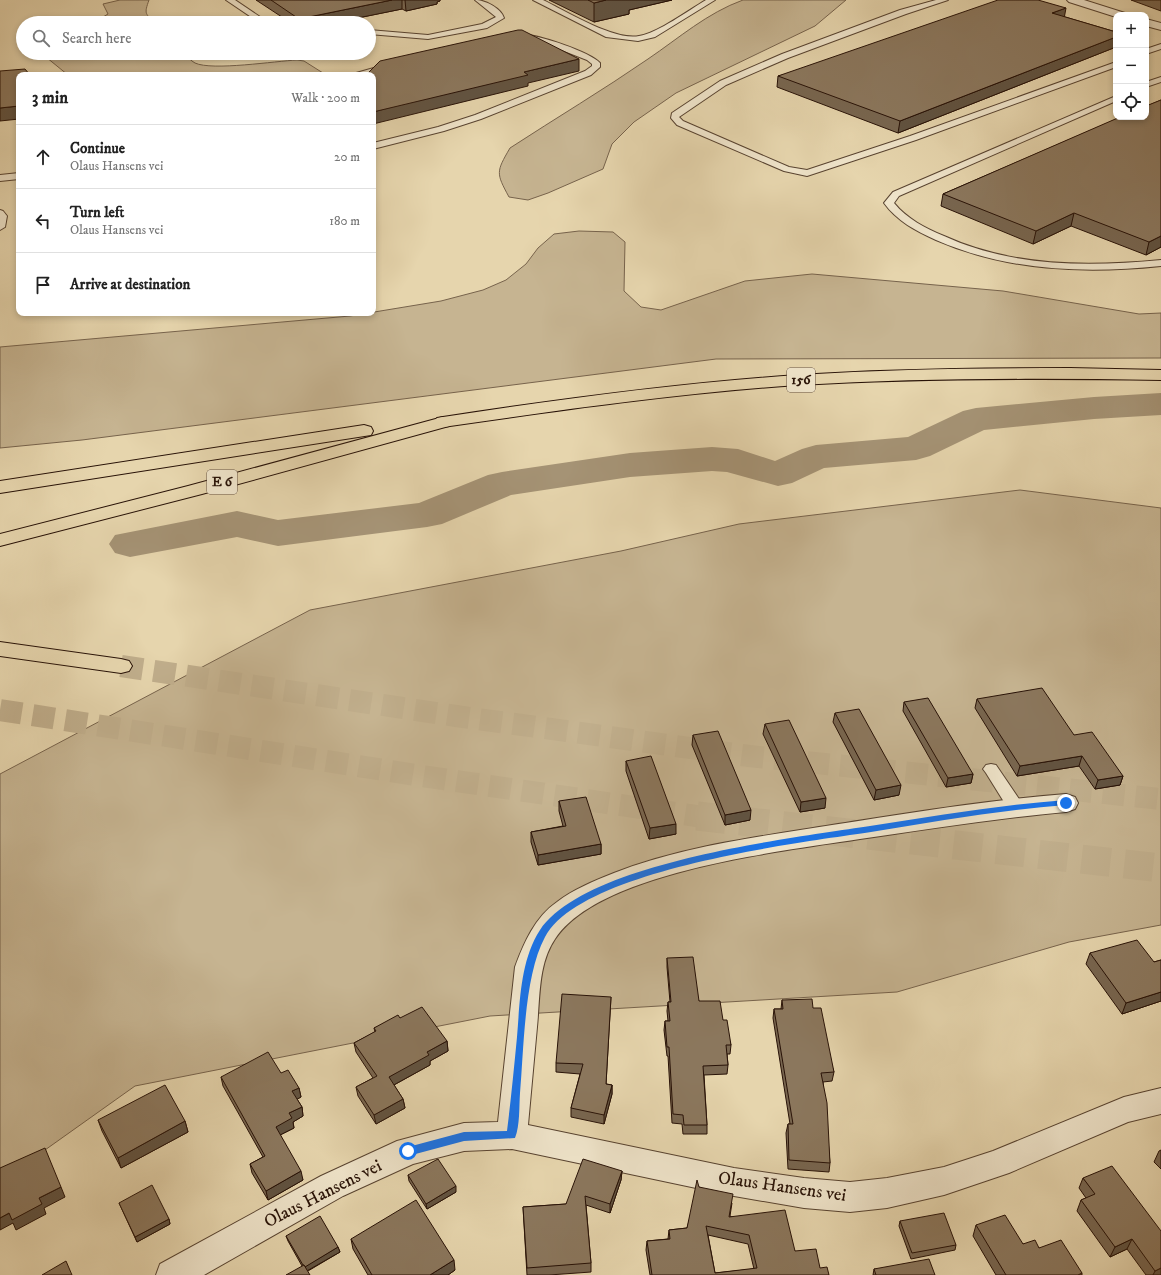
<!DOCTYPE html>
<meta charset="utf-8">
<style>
:root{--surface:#fff;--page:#f2f2f2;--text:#222;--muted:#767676;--line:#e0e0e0}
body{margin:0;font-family:"IM FELL DW Pica",serif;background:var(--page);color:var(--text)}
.controls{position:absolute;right:12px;top:12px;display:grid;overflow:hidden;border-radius:8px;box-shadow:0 2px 6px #0003}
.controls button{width:36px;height:36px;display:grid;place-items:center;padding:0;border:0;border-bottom:1px solid var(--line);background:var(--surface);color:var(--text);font:20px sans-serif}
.stop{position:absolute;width:12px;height:12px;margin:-9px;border:3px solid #1a73e8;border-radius:50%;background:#fff}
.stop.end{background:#1a73e8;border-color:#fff;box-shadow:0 1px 4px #0008}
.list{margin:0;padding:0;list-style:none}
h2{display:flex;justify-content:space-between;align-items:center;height:52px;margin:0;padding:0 16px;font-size:17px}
h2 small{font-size:13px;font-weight:400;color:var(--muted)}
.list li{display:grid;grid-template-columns:26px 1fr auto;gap:12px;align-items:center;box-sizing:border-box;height:64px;padding:0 16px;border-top:1px solid var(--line)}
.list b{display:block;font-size:15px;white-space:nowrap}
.list p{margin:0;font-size:13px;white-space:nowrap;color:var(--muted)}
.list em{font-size:13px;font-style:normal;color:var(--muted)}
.icon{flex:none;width:22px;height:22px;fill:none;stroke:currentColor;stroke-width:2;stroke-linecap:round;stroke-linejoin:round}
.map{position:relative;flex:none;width:1161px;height:1275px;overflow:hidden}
.search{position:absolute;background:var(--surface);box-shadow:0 2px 6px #0003;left:16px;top:16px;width:360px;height:44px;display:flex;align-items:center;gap:10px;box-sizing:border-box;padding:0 14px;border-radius:22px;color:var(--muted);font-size:15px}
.panel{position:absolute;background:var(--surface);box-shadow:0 2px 6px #0003;left:16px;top:72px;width:360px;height:244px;border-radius:8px}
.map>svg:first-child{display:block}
.green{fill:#c6b491;stroke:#77634c}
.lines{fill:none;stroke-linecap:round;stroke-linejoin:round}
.river{fill:#a59375;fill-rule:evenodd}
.highway-tunnel-far1{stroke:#c0ae8c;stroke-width:22;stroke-dasharray:22 11;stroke-linecap:butt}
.highway-tunnel{stroke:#c0ae8c;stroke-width:29;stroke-dasharray:29 14;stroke-linecap:butt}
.lane-casing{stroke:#584330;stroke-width:2}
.street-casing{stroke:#584330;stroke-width:2}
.primary-casing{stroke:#281207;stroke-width:2}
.highway-casing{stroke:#281207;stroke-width:2}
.lane{fill:#efe4ca;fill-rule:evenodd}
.street{fill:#efe4ca;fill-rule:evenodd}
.primary{fill:#e6d5ad;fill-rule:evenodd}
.highway{fill:#e6d5ad;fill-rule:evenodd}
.wall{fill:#786650;stroke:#281207;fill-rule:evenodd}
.shaded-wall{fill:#615341;stroke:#281207}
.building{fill:#8b775d;stroke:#281207;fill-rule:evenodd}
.route{fill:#1a73e8}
.labels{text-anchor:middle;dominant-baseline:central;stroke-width:3.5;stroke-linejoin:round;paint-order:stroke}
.shield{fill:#efe4ca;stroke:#645142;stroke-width:1}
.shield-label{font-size:14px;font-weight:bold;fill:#281207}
.near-street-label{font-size:18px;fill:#281207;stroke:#efe4ca}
</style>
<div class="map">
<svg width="1161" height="1275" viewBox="0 0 1161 1275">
<rect width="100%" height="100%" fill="#e6d5ad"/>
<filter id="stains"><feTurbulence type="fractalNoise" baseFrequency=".005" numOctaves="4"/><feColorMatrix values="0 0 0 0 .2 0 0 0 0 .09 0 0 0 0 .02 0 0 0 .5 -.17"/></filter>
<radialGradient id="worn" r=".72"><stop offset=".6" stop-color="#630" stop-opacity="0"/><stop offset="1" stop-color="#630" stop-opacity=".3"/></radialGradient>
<g class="green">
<path d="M 120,0 L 149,0 C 144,14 145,14 156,23 L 78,23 L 103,17 L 108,14 L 103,4 Z"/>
<path d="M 743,0 L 846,0 L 815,26 L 676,93 L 634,122 L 612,144 L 603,169 L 548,193 L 528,200 L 509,197 C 496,173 496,172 510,148 C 556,118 603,90 648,59 C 679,38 707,13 743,0 Z"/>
<path d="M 41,53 L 183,53 C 187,56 191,61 195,63 C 212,71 276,61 297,60 L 304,61 L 323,73 L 312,75 L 68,75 Z"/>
<polygon points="579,231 613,232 625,242 624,291 641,307 661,310 745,281 812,274 1003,291 1139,314 1161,313 1161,358 716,359 82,440 0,448 0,347 350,316 441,301 483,290 506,280 526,264 538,248 554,234"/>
<polygon points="1020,490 1161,508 1161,925 1069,942 897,992 490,1016 135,1086 0,1182 0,774 310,610 621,551 739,524"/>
</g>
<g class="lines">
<polygon class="river" points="1161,393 1161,415 1094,419 984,430 930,456 916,460 824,468 792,483 778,486 727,472 712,471 630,477 511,495 442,524 427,527 278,546 237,537 130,557 115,553 109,544 115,535 237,511 278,520 419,503 488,475 502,472 630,453 712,447 738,449 775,461 802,449 816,445 908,437 963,411 976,408 1094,397"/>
<g class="highway-tunnel-far1">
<polyline points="121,666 456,716 749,756 1161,799"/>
<polyline points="0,710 422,776 703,817"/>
</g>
<polyline class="highway-tunnel" points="697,816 1161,868"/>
<g class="lane-casing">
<g id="lane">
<polygon points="226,0 235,0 269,23 260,23"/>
<path d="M 475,0 C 485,0 501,8 504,18 L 487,28 L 428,39 L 369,34 L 369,30 L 428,35 L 482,24 L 496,17 Z"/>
<path d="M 533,0 L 543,0 C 566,11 614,41 639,36 C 658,33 689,10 706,0 L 715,0 L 655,37 L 638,41 L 606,37 Z"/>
<polygon points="936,0 948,0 906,14 788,58 726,85 679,117 683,121 789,167 807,170 910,136 1116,62 1116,67 916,140 807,176 784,171 677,125 671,118 672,113 720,81 782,54 900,10"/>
<path d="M 520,35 C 535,33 590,52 600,63 L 600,67 L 591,75 L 481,119 L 444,131 L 373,149 L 373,143 L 438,127 L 475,115 L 585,71 L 592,66 L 592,64 L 587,60 L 536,40 L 520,39 Z"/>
<polygon points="1161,44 1161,49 1146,54 1146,49"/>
<polygon points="388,64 391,64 391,68 362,75 349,75"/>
<polygon points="1161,77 1161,82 1146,87 1146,82"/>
<path d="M 1116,96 L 1116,101 L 899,196 L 894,203 C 907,219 925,228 944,236 C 1012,267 1087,267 1161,260 L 1161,266 C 1084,274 1007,271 936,240 C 916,231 897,221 884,203 L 893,192 Z"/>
<polygon points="19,173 19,179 0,181 0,175"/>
<polygon points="0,210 3,211 7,216 5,227 0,230"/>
<polygon points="991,764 996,765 1021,802 1023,806 1021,810 1015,812 1009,810 986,773 983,769 986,765"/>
</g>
</g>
<g class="street-casing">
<g id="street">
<polygon points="1067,0 1084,0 1125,13 1127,15 1116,15 1116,17 1069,2"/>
<polygon points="1146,19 1161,23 1161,30 1146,26"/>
<path d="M 1066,794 L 1075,797 L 1078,803 L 1075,809 L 1066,812 C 997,818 929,829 860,839 C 784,851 599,871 555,939 C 538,964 540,998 537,1027 C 534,1059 531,1092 528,1125 L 734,1168 L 804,1178 L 850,1182 L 887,1178 L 944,1167 L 993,1151 L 1124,1097 L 1161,1088 L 1161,1114 L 1128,1122 L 1009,1173 L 944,1195 L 887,1208 L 850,1212 L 804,1208 L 734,1196 L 512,1149 L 464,1151 L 413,1164 L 343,1196 L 204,1275 L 156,1275 L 160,1264 L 321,1176 L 397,1141 L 464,1123 L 498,1122 L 515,967 C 524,943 535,917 557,902 C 574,889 594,881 614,873 C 683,846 758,837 832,825 C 910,813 987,800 1066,794 Z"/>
</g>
</g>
<g class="primary-casing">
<path id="primary" d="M 1070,368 L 1161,370 L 1161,380 C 1040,378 919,378 799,385 C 680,393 561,410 443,427 L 437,426 L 434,422 L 437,418 L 443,417 C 561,399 679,383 798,375 C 889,369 980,368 1070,368 Z"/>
</g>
<g class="highway-casing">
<g id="highway">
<polygon points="443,417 449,418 452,422 449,426 202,494 0,546 0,534 188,486"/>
<polygon points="364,425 371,427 373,431 371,435 0,493 0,481"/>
<polygon points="0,642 121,659 129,661 132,666 129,671 121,673 0,656"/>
</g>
</g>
<use href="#lane" class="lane"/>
<use href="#street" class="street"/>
<use href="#primary" class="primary"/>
<use href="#highway" class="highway"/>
</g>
<g class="wall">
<polygon points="256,0 440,0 440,1 437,2 437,4 406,11 402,9 333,23 291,23"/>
<polygon points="549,0 672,0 629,10 629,14 594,22"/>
<polygon points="1131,0 1161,0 1161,11"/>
<polygon points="1065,17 1116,32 1116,47 898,133 777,87 778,76"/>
<polygon points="1161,100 1161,247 1146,255 1071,226 1033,244 941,206 943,194"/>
<polygon points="977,699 1074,735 1123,776 1120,785 1095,789 1079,766 1017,776 975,708"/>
<polygon points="904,702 973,774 971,783 946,787 903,711"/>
<polygon points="835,713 899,795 874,800 833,722"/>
<polygon points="765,724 825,808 800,812 763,734"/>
<polygon points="693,735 750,820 725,825 692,745"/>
<polygon points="626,761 676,834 649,839 626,771"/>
<polygon points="559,801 601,844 601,854 538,865 531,842 531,832 563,826 559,811"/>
<polygon points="1090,953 1154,962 1161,960 1161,1001 1122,1014 1086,964"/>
<polygon points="667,958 699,1001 723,1020 731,1045 730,1054 727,1054 728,1065 727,1074 704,1075 707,1125 707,1134 683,1134 682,1124 672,1123 668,1056 667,1056 664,1030 665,1021 668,1021 667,1011 668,1002 670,1002 667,967"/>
<polygon points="611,997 606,1084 612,1085 612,1094 604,1124 571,1117 571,1108 580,1074 556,1072 556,1063"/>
<polygon points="782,1000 813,1008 834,1072 832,1081 823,1082 830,1163 829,1172 788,1169 786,1133 788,1124 790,1124 773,1018 774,1009 781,1009"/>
<polygon points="400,1018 447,1041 448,1051 430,1061 430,1065 394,1085 403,1099 405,1108 376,1124 358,1096 356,1087 373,1078 356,1052 354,1043 375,1032 374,1028"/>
<polygon points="281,1073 299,1088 301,1097 297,1099 302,1107 303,1116 293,1122 294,1128 280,1135 303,1180 268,1200 252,1173 250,1164 263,1157 223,1086 221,1077"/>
<polygon points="98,1120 185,1121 188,1132 121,1168 102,1131"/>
<polygon points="1161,1150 1161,1169 1154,1162 1159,1151"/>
<polygon points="622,1171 621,1180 610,1213 586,1205 591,1263 591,1272 549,1275 527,1275 523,1207 566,1204"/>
<polygon points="408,1175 456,1192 427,1209 409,1181"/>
<polygon points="1083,1178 1161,1275 1146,1275 1127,1249 1110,1257 1077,1211 1081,1200 1086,1198 1079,1188"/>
<path d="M 699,1187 L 732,1203 L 730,1216 L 795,1251 L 829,1275 L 650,1275 L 646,1250 L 647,1241 L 668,1239 L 669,1230 L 687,1228 ZM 708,1235 L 748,1244 L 754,1269 L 715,1273 Z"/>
<polygon points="119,1203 169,1219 170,1224 137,1242"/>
<polygon points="900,1221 956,1245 955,1250 911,1259 899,1226"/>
<polygon points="976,1225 1023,1244 1039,1248 1082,1273 1082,1275 996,1275 973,1236"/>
<polygon points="286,1236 338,1247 340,1252 308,1271 302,1266 288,1241"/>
<polygon points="351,1239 455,1270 448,1275 368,1275 353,1249"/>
<polygon points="874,1269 935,1275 873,1275"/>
</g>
<g class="shaded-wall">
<polygon points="392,0 402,0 402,9 333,23 300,23 299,19"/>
<polygon points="405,0 440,0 440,1 437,2 437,4 406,11"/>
<polygon points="606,0 672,0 629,10 629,14 594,22 594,3"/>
<polygon points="1066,8 1064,19 1052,13"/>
<polygon points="1116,37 1116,47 898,133 900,121"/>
<polygon points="579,59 579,71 528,83 528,86 373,124 373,112 524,72"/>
<polygon points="19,106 19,119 0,121 0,108"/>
<polygon points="1074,213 1071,226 1033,244 1036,231"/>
<polygon points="1161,236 1161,247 1146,255 1149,242"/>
<polygon points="1082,756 1079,766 1017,776 1020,766"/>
<polygon points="973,774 971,783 946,787 948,778"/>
<polygon points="1123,776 1120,785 1095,789 1098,780"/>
<polygon points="901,785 899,795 874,800 876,790"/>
<polygon points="826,798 825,808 800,812 801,802"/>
<polygon points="751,810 750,820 725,825 725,815"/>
<polygon points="676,824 676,834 649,839 650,828"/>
<polygon points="601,844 601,854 538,865 538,855"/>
<polygon points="1161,992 1161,1001 1122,1014 1126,1003"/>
<polygon points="447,1041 448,1051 430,1061 430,1065 390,1087 389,1077 427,1052"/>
<polygon points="612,1085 612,1094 604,1124 604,1115"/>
<polygon points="299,1088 301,1097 294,1101 292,1091"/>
<polygon points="403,1099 405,1108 376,1124 374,1115"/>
<polygon points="302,1107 303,1116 293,1122 294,1128 278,1136 276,1127 289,1113"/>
<polygon points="185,1121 188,1132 121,1168 118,1158"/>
<polygon points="301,1171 303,1180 268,1200 266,1191"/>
<polygon points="622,1171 621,1180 610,1213 610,1204"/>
<polygon points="456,1186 456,1192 427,1209 426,1204"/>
<polygon points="61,1187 65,1197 44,1208 46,1214 16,1230 13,1223 0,1230 0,1218"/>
<polygon points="169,1219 170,1224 137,1242 135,1237"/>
<polygon points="1132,1239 1127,1249 1110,1257 1115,1247"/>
<polygon points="338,1247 340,1252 305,1272 304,1267"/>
<polygon points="454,1260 455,1270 448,1275 430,1275"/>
<polygon points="1161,1268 1161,1275 1153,1275 1155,1271"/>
</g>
<g class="building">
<polygon points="271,0 392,0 299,19"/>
<polygon points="588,0 606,0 594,3"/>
<polygon points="998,0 1038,0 1066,8 1052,13 1116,32 1116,37 900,121 778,76"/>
<polygon points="518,30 522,30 579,59 524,72 528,75 373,112 373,75 366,75 380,61"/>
<polygon points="25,69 30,75 19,75 19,106 0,108 0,71"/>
<polygon points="1161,100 1161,236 1149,242 1074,213 1036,231 943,194 1120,117 1146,117 1146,106"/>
<polygon points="1042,688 1074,735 1092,732 1123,776 1098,780 1082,756 1020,766 977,699"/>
<polygon points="928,698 973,774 948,778 904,702"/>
<polygon points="859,709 901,785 876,790 835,713"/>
<polygon points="789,720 826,798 801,802 765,724"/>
<polygon points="718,731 751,810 725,815 693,735"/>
<polygon points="651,756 676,824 650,828 626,761"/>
<polygon points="586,797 601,844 538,855 531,832 566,826 559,801"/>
<polygon points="1137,940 1154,962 1161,960 1161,992 1126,1003 1090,953"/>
<polygon points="693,957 699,1001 720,1001 723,1020 727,1020 731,1045 726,1045 728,1065 703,1066 707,1125 684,1125 683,1115 673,1114 669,1047 667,1047 665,1021 670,1021 668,1002 671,1002 667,958"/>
<polygon points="562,994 611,997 606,1084 612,1085 604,1115 571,1108 583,1064 556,1063"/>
<polygon points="812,999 813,1008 821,1008 834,1072 821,1073 827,1103 830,1163 789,1160 788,1124 793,1124 774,1009 783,1009 782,1000"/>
<polygon points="422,1007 447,1041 427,1052 429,1055 389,1077 403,1099 374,1115 356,1087 377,1076 354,1043 376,1031 374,1028 398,1015 400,1018"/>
<polygon points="268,1052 281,1073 288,1070 299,1088 292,1091 302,1107 289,1113 292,1118 276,1127 301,1171 266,1191 250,1164 265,1156 221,1077"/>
<polygon points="165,1085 185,1121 118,1158 98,1120"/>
<polygon points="45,1148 61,1187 39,1198 42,1204 12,1220 9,1213 0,1218 0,1168"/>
<polygon points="438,1159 456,1186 426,1204 408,1175"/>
<polygon points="583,1159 622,1171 610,1204 585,1196 591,1263 527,1268 523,1207 566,1204"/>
<polygon points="1112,1166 1161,1231 1161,1268 1155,1271 1132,1239 1115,1247 1081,1200 1095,1194 1083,1178"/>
<path d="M 697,1180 L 699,1187 L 733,1194 L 729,1217 L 785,1210 L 795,1251 L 816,1249 L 820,1268 L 827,1267 L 829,1275 L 652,1275 L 647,1241 L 670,1239 L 669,1230 L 687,1228 ZM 706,1226 L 749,1235 L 757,1268 L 715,1273 Z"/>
<polygon points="152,1185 169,1219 135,1237 119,1203"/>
<polygon points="416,1200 454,1260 430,1275 372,1275 351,1239"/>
<polygon points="944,1213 956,1245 912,1253 900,1221"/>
<polygon points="1005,1215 1023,1244 1035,1240 1039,1248 1061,1240 1082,1273 1078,1275 1006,1275 976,1225"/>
<polygon points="320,1216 338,1247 305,1267 304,1265 303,1265 286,1236"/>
<polygon points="929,1259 935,1275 876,1275 874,1269"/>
<polygon points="66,1261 72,1275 42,1275"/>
<polygon points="304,1265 310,1275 286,1275"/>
</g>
<path class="route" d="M 1066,800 L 1069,803 L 1066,805 C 1000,810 936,821 871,832 C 798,843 581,869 545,937 C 524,976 524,1048 520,1093 C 519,1107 520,1125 515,1138 L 464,1141 L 408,1156 L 405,1154 L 405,1148 L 408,1147 L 464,1132 L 507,1131 C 511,1099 514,1068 517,1037 C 520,1002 520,961 540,930 C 585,862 792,838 870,826 C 935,816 1000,805 1066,800 Z"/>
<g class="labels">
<g class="shield">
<rect x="787" y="368" width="28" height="24" rx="3"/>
<rect x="207" y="470" width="30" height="24" rx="3"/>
</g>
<g class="shield-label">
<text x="801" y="380">156</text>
<text x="222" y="482">E 6</text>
</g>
<g class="near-street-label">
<text transform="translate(782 1187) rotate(8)">Olaus Hansens vei</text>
<text transform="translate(323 1194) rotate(-27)">Olaus Hansens vei</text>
</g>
</g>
<rect width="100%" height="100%" filter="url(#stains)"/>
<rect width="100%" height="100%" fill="url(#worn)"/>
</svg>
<div class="controls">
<button>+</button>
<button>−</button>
<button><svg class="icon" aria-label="locate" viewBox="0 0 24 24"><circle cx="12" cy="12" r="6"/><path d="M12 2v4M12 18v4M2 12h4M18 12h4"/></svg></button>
</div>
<div class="stop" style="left:408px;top:1151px"></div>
<div class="stop end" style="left:1066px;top:803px"></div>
<div class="search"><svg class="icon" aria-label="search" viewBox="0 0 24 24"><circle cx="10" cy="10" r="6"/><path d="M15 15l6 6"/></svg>Search here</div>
<section class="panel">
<h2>3 min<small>Walk · 200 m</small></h2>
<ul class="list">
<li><svg class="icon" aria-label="ahead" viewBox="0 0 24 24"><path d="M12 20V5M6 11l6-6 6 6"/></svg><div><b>Continue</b><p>Olaus Hansens vei</p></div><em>20 m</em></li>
<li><svg class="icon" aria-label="left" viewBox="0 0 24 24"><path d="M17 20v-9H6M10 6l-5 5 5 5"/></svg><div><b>Turn left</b><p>Olaus Hansens vei</p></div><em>180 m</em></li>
<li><svg class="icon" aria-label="arrive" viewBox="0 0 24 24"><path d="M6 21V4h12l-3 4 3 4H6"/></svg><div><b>Arrive at destination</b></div></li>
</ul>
</section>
</div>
